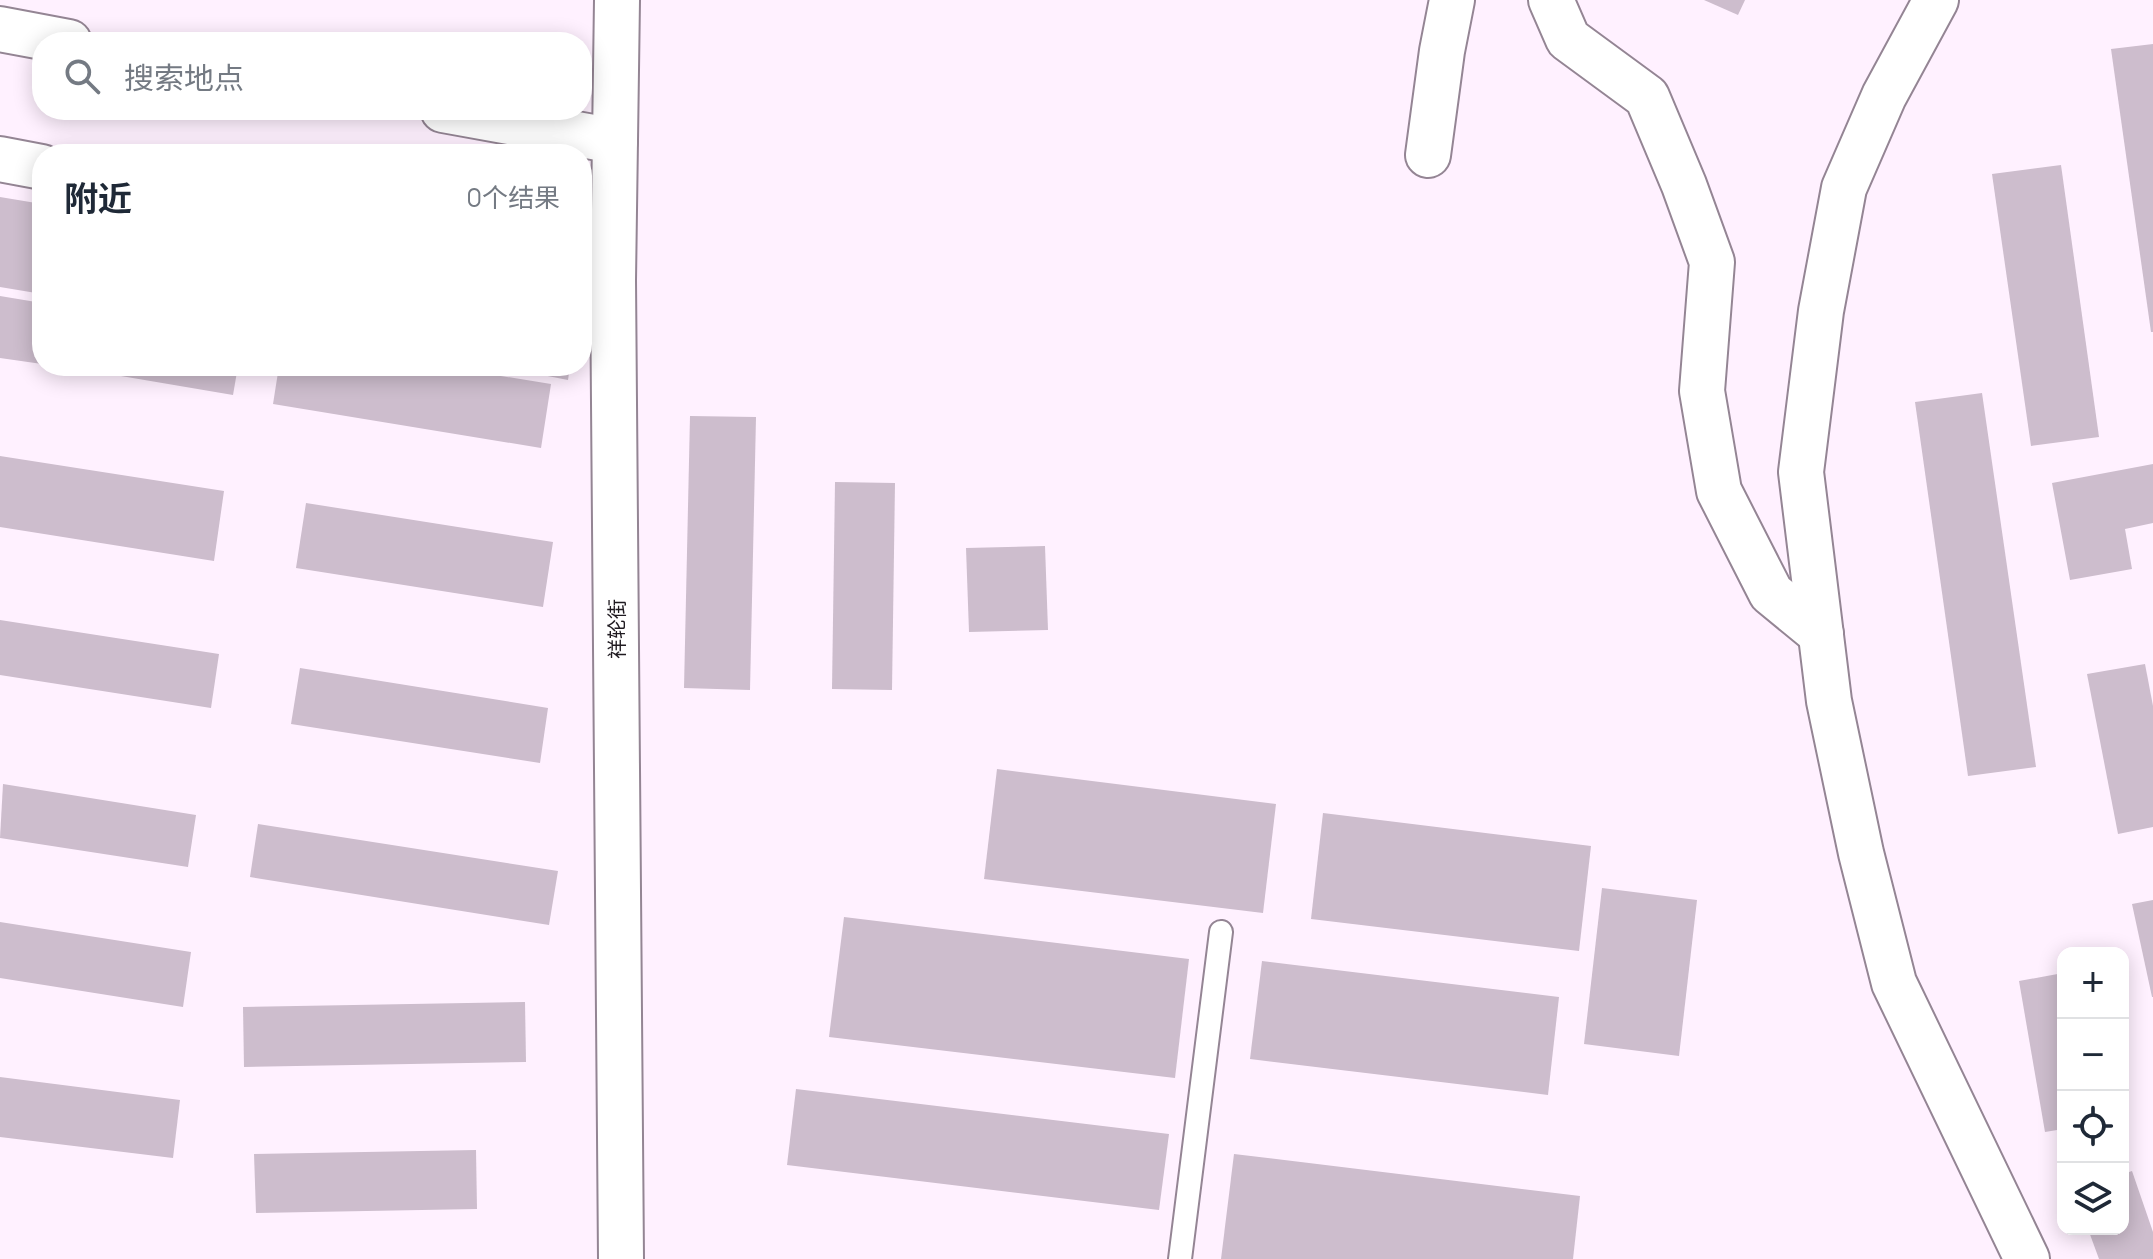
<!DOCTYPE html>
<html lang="zh">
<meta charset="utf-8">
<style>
:root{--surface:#fff;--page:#f2f2f3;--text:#1f2937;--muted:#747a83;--line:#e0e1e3}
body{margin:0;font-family:Manrope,"Noto Sans SC",sans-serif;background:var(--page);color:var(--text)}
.controls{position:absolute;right:24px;bottom:24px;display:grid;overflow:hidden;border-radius:16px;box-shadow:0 4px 20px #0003}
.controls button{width:72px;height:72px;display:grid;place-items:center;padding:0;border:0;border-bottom:2px solid var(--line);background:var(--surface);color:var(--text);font:40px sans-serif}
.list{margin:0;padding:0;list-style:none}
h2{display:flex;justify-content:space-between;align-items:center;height:104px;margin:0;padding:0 32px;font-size:34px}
h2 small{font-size:26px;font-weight:400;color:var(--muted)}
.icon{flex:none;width:44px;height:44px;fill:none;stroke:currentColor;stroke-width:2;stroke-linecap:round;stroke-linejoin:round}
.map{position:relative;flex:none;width:2153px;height:1259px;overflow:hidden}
.search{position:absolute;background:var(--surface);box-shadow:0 4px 20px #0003;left:32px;top:32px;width:560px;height:88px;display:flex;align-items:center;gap:20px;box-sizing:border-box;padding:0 28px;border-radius:32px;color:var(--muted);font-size:30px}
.panel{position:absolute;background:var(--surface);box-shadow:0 4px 20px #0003;left:32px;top:144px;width:560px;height:232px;border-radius:32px}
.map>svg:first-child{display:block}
.building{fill:#cdbdcd}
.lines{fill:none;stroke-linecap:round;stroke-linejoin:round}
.service-casing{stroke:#948594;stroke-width:26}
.minor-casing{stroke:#948594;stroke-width:48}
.trunk-casing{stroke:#948594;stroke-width:48}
.service{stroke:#fff;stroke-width:22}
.minor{stroke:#fff;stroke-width:44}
.trunk{stroke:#fff;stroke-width:44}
.labels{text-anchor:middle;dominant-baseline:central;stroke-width:6;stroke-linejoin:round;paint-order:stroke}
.street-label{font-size:20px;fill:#1f1a20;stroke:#fff}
</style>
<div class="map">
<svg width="2153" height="1259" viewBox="0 0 2153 1259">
<rect width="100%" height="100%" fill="#fff1ff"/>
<g class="building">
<polygon points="1704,0 1745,0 1738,15"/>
<polygon points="2153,44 2153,332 2151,332 2111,49"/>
<polygon points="2061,165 2099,437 2031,446 1992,174"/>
<polygon points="0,197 42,204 42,294 0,287"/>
<polygon points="0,296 42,303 42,364 0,358"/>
<polygon points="62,366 238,366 233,395"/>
<polygon points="279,366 439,366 551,384 541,448 273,404"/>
<polygon points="496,366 570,366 568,380"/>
<polygon points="1982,393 2036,767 1968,776 1915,402"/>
<polygon points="690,416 756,417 750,690 684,688"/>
<polygon points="0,456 224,491 214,561 0,527"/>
<polygon points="2153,464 2153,523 2125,529 2132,569 2070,580 2052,483"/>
<polygon points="835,482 895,483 892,690 832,689"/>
<polygon points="306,503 553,542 543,607 296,568"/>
<polygon points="1045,546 1048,630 969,632 966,548"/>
<polygon points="0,620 219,654 211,708 0,675"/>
<polygon points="2145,664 2153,706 2153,827 2118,834 2087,674"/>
<polygon points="300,668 548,708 540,763 291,724"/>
<polygon points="997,769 1276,804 1263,913 984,879"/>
<polygon points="3,784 196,815 188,867 0,838"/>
<polygon points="1323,813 1591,846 1579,951 1311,919"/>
<polygon points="258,824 558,871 549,925 250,877"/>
<polygon points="1602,888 1697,900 1679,1056 1584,1044"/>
<polygon points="2153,900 2153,997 2152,997 2132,904"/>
<polygon points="844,917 1189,959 1175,1078 829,1037"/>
<polygon points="0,922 191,952 183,1007 0,978"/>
<polygon points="1262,961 1559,997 1548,1095 1250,1059"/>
<polygon points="2063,973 2063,1129 2045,1132 2019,981"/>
<polygon points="525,1002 526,1062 244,1067 243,1007"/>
<polygon points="0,1077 180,1100 173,1158 0,1137"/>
<polygon points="796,1089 1169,1134 1159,1210 787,1165"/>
<polygon points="476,1150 477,1209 256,1213 254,1154"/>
<polygon points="1234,1154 1580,1196 1573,1259 1221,1259"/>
<polygon points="2132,1171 2153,1232 2153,1259 2099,1259 2088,1229 2123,1229 2123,1174"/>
</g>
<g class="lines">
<g class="service-casing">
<polyline id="service" points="1180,1259 1221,932"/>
</g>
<g class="minor-casing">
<g id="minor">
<polyline points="617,0 613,280 621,1259"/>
<polyline points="1551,0 1568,39 1647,97 1684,185 1712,262 1702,391 1719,491 1771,593 1821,634"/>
<polyline points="0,29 69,42"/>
<polyline points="443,110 615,141"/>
<polyline points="1428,155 1442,51 1452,0"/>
<polyline points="0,159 42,167"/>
</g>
</g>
<g class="trunk-casing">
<polyline id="trunk" points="1936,0 1884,96 1844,188 1821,311 1801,472 1829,701 1861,853 1894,983 2027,1259"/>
</g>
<use href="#service" class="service"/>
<use href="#minor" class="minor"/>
<use href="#trunk" class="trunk"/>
</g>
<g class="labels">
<g class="street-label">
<text transform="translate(616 629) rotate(-90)">祥轮街</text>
</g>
</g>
</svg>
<div class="controls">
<button>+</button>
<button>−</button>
<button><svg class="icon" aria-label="locate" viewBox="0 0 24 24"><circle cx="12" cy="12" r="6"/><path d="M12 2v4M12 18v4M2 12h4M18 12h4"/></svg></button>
<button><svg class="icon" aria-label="layers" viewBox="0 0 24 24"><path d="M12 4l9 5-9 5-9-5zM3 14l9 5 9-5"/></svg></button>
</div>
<div class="search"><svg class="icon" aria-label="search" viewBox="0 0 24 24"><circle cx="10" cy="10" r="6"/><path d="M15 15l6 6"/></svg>搜索地点</div>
<section class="panel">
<h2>附近<small>0个结果</small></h2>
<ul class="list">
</ul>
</section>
</div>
